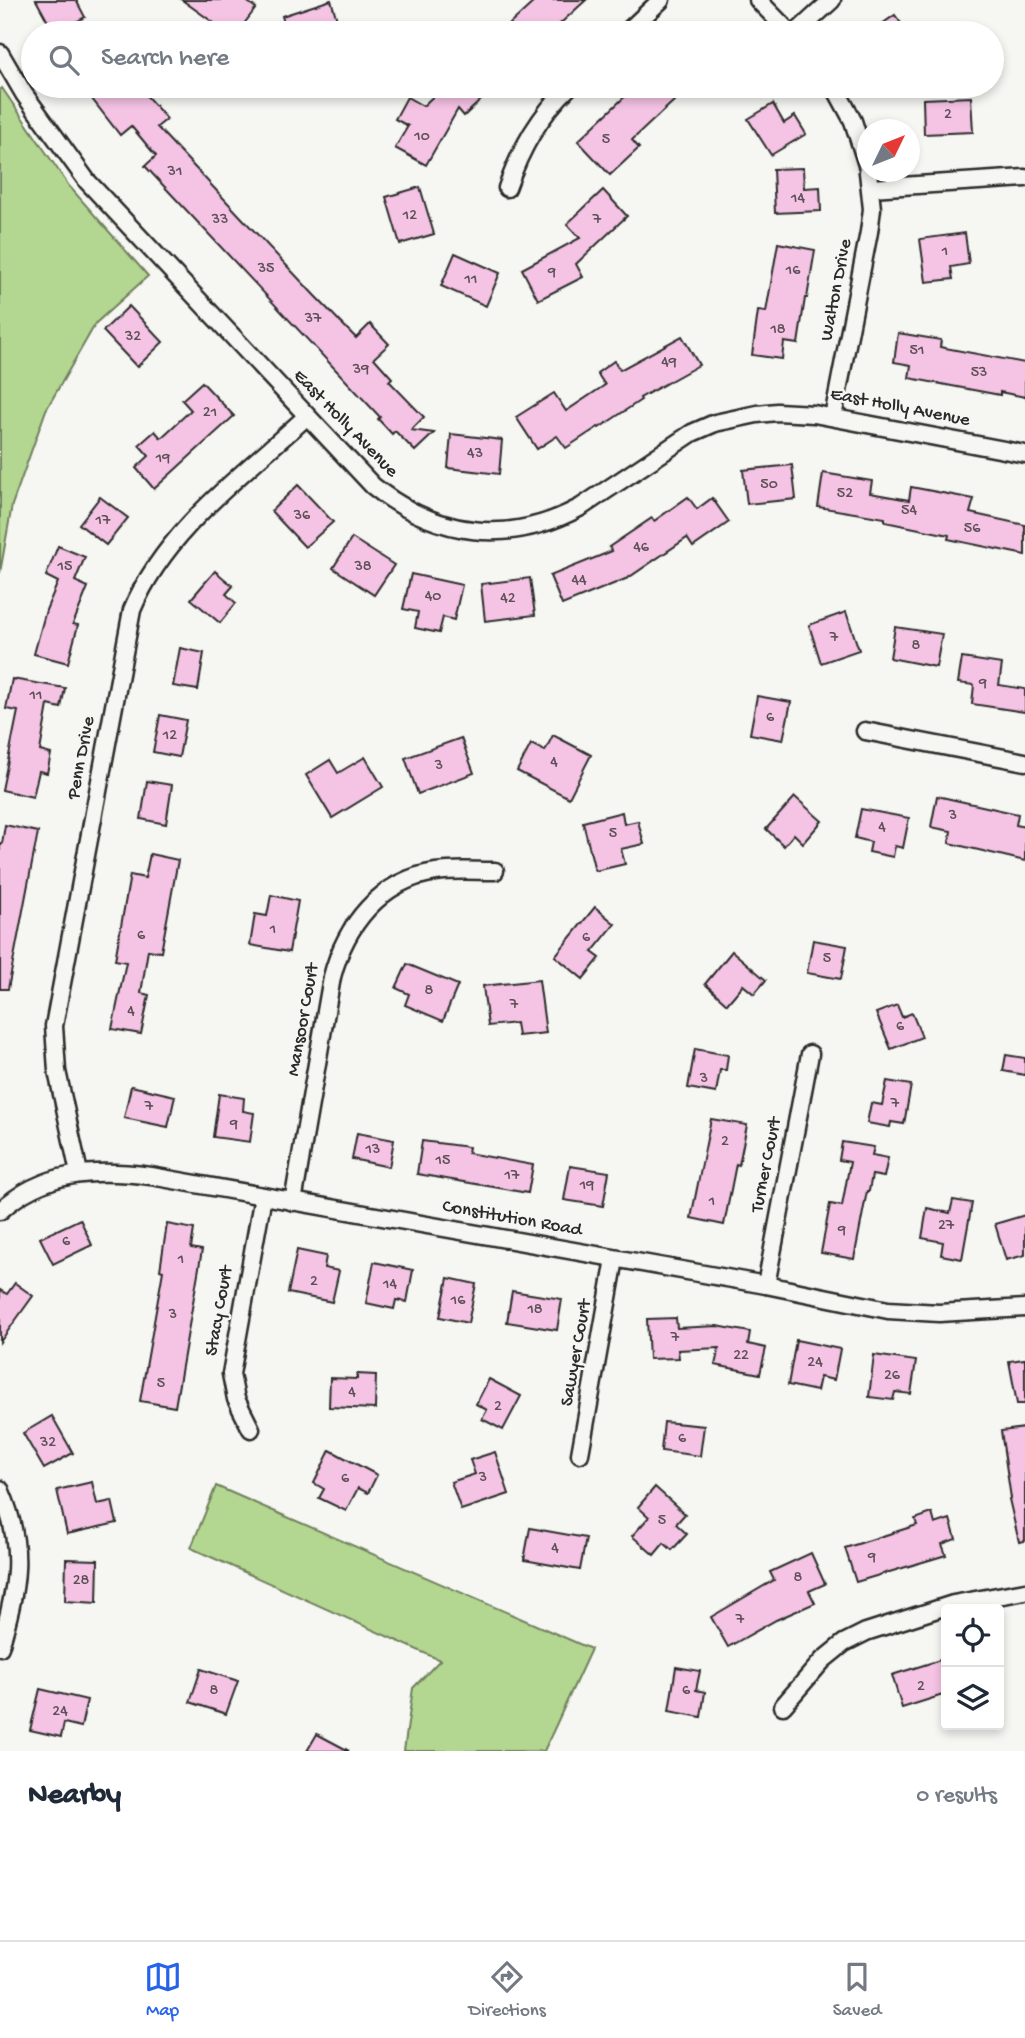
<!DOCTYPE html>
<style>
:root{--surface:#fff;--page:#f6f6f7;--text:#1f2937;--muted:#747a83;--line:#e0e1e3;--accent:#2563eb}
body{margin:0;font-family:"Gochi Hand",sans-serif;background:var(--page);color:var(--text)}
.controls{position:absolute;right:21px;bottom:21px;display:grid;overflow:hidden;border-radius:7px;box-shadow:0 4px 10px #0003}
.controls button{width:63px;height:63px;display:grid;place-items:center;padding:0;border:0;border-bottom:2px solid var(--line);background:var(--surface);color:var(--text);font:35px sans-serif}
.compass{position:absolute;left:857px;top:119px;width:63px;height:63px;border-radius:50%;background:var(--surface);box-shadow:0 4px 10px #0003;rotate:47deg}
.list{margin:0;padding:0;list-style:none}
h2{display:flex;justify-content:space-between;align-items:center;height:91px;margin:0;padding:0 28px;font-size:30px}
h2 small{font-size:23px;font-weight:400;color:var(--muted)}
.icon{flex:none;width:38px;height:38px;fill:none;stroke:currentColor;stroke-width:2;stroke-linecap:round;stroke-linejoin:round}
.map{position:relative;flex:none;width:1025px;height:1751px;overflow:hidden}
.search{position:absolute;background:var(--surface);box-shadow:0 4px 10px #0003;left:21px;right:21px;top:21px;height:77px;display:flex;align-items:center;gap:18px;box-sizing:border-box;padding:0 24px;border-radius:38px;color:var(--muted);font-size:26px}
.sheet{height:189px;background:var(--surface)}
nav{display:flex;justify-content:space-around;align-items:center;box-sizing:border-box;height:98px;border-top:2px solid var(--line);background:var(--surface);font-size:19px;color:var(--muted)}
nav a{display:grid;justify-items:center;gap:4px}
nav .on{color:var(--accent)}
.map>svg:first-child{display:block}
.green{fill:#b3d690;stroke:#6f805e;stroke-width:2}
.building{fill:#f5c3e4;stroke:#2b2b2b;stroke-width:2}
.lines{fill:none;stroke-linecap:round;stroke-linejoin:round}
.street-casing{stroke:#2b2b2b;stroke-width:21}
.street{stroke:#f6f6f2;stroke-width:16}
.labels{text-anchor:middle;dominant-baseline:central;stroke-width:5;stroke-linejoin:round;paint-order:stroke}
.number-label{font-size:16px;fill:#5e5159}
.street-label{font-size:19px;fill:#2b2b2b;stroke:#f6f6f2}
</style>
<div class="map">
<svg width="1025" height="1751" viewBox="0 0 1025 1751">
<rect width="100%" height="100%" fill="#f6f6f2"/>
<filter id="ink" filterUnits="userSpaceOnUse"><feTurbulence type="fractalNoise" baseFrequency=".0143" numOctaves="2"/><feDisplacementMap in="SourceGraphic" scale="14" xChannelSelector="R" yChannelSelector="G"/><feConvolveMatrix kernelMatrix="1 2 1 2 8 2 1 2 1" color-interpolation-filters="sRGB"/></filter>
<g filter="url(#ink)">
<g class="green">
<polygon points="2,88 69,186 148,276 96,323 46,410 12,505 0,573 0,90"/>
<polygon points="216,1486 591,1649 544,1751 404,1751 413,1688 440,1660 191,1548"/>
</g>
<g class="building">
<polygon points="36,0 76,0 85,17 76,22 77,24 60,33 54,33"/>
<polygon points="182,0 245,0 256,8 237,33 228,33"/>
<polygon points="331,0 341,33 287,33 282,16"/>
<polygon points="536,0 586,0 550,33 500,33"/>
<polygon points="895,15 908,33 869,33"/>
<polygon points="82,86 138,86 167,119 157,127 315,296 356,338 370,324 389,344 374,358 392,378 389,381 424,417 411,430 434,433 415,451 395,431 392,434 378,419 380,417 145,166 156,156 131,126 120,135"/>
<polygon points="444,86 496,86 464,116 458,109 426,165 395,148 408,126 395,119 407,97 423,106"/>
<polygon points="636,86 690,86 632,140 639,148 610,175 578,141"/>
<polygon points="971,97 973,132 924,134 923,99"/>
<polygon points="773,104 784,123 795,116 806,134 771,155 748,119"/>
<polygon points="803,168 804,188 820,187 821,211 775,213 773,169"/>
<polygon points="420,187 434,234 400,244 386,197"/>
<polygon points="603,190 627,216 576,264 583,277 538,300 522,269 580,238 567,224"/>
<polygon points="965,233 969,264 951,267 953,279 926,282 920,239"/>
<polygon points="778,243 815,250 807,298 805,298 798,344 784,342 782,359 752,355 758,311 766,312"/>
<polygon points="455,253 500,273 486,306 441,286"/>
<polygon points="129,306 163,342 137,367 103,331"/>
<polygon points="898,333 941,340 940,347 1025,363 1025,397 1000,392 1000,395 909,378 911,365 894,362"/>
<polygon points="682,336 699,365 640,398 641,400 599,428 598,427 566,448 557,436 537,449 516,417 554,393 566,411 605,385 597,373 614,361 620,370"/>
<polygon points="202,382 234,416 154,489 136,468 149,456 139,445 155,431 161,438 191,410 182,400"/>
<polygon points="451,434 502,440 499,474 448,468"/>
<polygon points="792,465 796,499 747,504 743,470"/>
<polygon points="823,473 872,481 870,493 909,500 911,487 974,499 970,513 1025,525 1025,555 948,539 949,535 885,522 885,518 818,507"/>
<polygon points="298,485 333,522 305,547 271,511"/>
<polygon points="100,497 128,518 106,545 79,524"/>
<polygon points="688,497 697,509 712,498 729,522 693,547 687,538 628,578 562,605 550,576 612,551 609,547 652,518 654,521"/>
<polygon points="352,538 394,565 374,595 333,568"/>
<polygon points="58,546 85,557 75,581 88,587 73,624 78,625 68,663 34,654 46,610 58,582 46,576"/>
<polygon points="215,571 233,586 226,594 236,603 220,623 191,599"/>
<polygon points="411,574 462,585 454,620 443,617 439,633 415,628 418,612 403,609"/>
<polygon points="530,578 535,615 485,621 481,584"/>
<polygon points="846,612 859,650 821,663 809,625"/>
<polygon points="895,627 942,634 936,667 890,658"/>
<polygon points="180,648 204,653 198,690 173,686"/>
<polygon points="962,658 1002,664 999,685 1025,689 1025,712 972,704 974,685 958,683"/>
<polygon points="12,679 65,688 61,708 48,705 40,751 51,754 47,773 39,771 33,797 2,790 18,711 6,709"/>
<polygon points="757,696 791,702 783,740 750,734"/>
<polygon points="160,715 186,720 179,757 153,752"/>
<polygon points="553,735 591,755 569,798 517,771 531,744 545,751"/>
<polygon points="461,738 474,773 418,794 405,758"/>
<polygon points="365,757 383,787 332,818 306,775 330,760 338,773"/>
<polygon points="147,781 172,785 166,824 141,819"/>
<polygon points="937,796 1018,814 1016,825 1025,827 1025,861 949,843 951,831 931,827"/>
<polygon points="795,797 822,821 803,843 794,834 784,846 766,829"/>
<polygon points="861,809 909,818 903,848 895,846 893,857 869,852 871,842 855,838"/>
<polygon points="622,812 624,824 638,821 644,844 621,849 625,864 595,871 583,822"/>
<polygon points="5,825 38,832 8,989 0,989 0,843 2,844"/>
<polygon points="150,854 178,860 161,952 148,950 141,993 149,995 141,1034 112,1029 126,962 115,960 130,875 145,878"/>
<polygon points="271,895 298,901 289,952 250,945 255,914 267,916"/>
<polygon points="595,907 615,924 592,952 600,958 583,979 555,956"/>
<polygon points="813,940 847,946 841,979 807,973"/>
<polygon points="732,951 766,980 754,994 743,985 727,1004 705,984"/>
<polygon points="407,964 458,985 443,1021 405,1005 409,994 396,988"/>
<polygon points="539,980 546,1033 518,1036 516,1023 488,1026 483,986"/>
<polygon points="897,1005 902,1017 912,1013 922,1037 891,1049 876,1013"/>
<polygon points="695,1049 728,1055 726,1070 720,1070 716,1093 688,1088"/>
<polygon points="1006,1055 1025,1058 1025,1075 1003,1071"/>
<polygon points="887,1081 911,1085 904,1124 891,1122 890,1127 867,1123 871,1103 882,1105"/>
<polygon points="131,1086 175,1096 168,1127 124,1118"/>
<polygon points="219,1094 244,1098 243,1111 254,1113 250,1142 213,1137"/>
<polygon points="711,1119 747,1125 739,1165 736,1164 724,1225 691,1218"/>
<polygon points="357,1133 394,1140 389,1167 352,1159"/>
<polygon points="422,1141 469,1147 468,1153 533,1165 528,1193 417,1174"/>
<polygon points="842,1142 874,1147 872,1155 888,1158 884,1177 872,1175 869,1191 867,1191 854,1259 821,1253 830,1204 842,1206 850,1162 839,1160"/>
<polygon points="570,1166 609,1172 603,1206 564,1200"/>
<polygon points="953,1200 972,1203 962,1259 941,1255 943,1242 922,1238 927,1208 950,1213"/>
<polygon points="1025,1215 1025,1255 1006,1260 995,1224"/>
<polygon points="80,1219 92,1245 53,1264 40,1238"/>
<polygon points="167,1224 194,1229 191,1248 202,1250 175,1407 140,1401 163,1271 160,1270"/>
<polygon points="297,1250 326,1256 324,1268 339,1271 332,1302 288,1293"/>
<polygon points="374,1262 413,1270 407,1302 396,1300 394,1309 366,1303"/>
<polygon points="448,1278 476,1284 468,1323 440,1317"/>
<polygon points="15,1283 33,1296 0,1342 0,1290 7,1294"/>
<polygon points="512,1291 562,1299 557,1330 507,1322"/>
<polygon points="676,1318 677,1328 717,1326 750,1332 748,1344 766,1348 760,1374 715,1365 719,1348 678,1350 679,1358 649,1359 647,1319"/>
<polygon points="796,1340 840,1349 834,1380 820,1377 817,1391 788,1385"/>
<polygon points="874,1355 916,1361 911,1394 895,1392 893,1400 869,1397"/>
<polygon points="1025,1359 1025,1404 1017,1404 1009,1361"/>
<polygon points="357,1374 376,1375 375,1409 329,1407 330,1378 357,1379"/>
<polygon points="489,1379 521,1396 503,1430 482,1419 487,1410 476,1404"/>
<polygon points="52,1416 73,1453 44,1469 23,1433"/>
<polygon points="664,1422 704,1426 700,1456 661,1451"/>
<polygon points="1025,1428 1025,1541 1019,1542 1009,1499 1011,1498 1001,1431"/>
<polygon points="330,1450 377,1475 368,1493 358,1488 346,1511 319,1498 324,1489 314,1483"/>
<polygon points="495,1452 509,1494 461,1510 451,1482 475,1474 470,1460"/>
<polygon points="92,1482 97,1504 112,1501 117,1523 67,1534 57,1490"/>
<polygon points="655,1487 685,1514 676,1524 687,1534 672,1550 664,1543 654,1555 632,1536 649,1517 638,1507"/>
<polygon points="932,1513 935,1524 950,1519 956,1539 942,1544 946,1555 856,1582 845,1548 917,1525 915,1519"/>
<polygon points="530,1528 586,1538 580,1570 524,1560"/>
<polygon points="811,1553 825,1584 809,1591 815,1603 776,1620 728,1647 711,1617 774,1580 770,1572"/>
<polygon points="66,1559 98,1560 97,1603 65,1601"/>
<polygon points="940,1660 946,1679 946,1694 902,1708 892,1675"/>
<polygon points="676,1667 700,1671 696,1690 705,1692 701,1717 669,1711"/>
<polygon points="201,1669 238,1681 226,1714 190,1702"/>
<polygon points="40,1689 87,1700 81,1727 64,1723 61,1737 30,1730"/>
<polygon points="317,1734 349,1751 307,1751"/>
</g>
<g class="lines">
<g class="street-casing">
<g id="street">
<polyline points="758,0 790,33"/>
<polyline points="626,33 661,0"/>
<polyline points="796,33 832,0"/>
<path d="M 0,53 L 24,94 L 87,181 L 373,486 C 437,537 509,546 581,507 L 692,433 L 715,423 L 757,414 L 777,412 L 814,414 L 1025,454"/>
<polyline points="834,86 853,121 867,165"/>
<path d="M 507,188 C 521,148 539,116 570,86"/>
<polyline points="871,188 1025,178"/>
<polyline points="833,417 869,232 872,209 868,172"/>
<polyline points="865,731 1025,762"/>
<path d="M 79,1173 L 57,1071 L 54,1026 L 132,610 C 166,529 244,474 307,416"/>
<path d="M 293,1202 L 332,977 C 345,926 380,880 436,872 C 455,869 476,871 495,871"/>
<path d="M 0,1211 C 44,1170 96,1169 151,1176 L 766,1285 L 888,1310 L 939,1313 L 1025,1308"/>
<polyline points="766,1285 810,1054"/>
<polyline points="251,1429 236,1399 231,1374 263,1196"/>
<polyline points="580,1454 615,1259"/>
<path d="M 0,1489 C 26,1547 17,1589 0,1647"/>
<polyline points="783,1706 823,1660 844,1643 866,1632 953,1604 1025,1591"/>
</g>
</g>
<use href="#street" class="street"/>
</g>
</g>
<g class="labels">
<g class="number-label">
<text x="948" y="115">2</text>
<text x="422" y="137">10</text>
<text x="606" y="140">5</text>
<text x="175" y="172">31</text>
<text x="798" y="199">14</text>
<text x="410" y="216">12</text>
<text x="220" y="220">33</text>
<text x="597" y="220">7</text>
<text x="945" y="252">1</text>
<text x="266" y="269">35</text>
<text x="793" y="271">16</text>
<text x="552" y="273">9</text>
<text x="471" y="280">11</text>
<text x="313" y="319">37</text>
<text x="778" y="330">18</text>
<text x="133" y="337">32</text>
<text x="917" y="351">51</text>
<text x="669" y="363">49</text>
<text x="361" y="370">39</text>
<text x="979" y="373">53</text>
<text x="210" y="413">21</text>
<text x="475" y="454">43</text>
<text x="163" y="459">19</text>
<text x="769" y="485">50</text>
<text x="845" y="494">52</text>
<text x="909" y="511">54</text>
<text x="302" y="516">36</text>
<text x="103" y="521">17</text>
<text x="972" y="529">56</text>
<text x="641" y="548">46</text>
<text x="65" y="567">15</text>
<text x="363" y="567">38</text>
<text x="579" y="581">44</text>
<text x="433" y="597">40</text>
<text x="508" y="599">42</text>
<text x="834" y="638">7</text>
<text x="916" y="646">8</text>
<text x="983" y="684">9</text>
<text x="36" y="696">11</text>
<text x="770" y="718">6</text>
<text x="170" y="736">12</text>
<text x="554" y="763">4</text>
<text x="439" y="766">3</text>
<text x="953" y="816">3</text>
<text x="882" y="828">4</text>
<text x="613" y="834">5</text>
<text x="273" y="930">1</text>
<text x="141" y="936">6</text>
<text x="586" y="938">6</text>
<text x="827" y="959">5</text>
<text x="429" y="991">8</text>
<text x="514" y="1005">7</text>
<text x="131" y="1012">4</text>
<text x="900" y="1027">6</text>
<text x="704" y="1079">3</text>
<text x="895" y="1104">7</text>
<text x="149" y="1107">7</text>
<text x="234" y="1125">9</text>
<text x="725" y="1142">2</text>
<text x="373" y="1150">13</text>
<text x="443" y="1161">15</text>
<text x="512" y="1176">17</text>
<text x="587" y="1186">19</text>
<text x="712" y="1202">1</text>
<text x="946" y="1226">27</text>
<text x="842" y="1231">9</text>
<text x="66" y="1242">6</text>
<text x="181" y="1260">1</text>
<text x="314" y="1282">2</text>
<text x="390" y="1285">14</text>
<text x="458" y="1301">16</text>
<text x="535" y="1310">18</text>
<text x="173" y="1315">3</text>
<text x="675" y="1338">7</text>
<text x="741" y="1356">22</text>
<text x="815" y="1363">24</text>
<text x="892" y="1376">26</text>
<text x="161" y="1384">5</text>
<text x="352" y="1393">4</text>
<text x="498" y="1407">2</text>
<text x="682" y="1439">6</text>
<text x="48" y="1443">32</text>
<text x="483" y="1478">3</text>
<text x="345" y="1479">6</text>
<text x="662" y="1521">5</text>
<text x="555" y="1549">4</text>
<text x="872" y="1558">9</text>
<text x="798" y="1578">8</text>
<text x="81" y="1581">28</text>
<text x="740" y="1620">7</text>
<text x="921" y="1687">2</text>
<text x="214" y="1691">8</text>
<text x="686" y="1691">6</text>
<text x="60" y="1712">24</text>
</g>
<g class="street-label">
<text transform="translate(837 290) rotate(-79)">Walton Drive</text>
<text transform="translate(900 408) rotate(11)">East Holly Avenue</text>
<text transform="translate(345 424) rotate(46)">East Holly Avenue</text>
<text transform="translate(82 758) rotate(-79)">Penn Drive</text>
<text transform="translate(304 1020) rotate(-80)">Mansoor Court</text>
<text transform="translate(767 1165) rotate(-79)">Turner Court</text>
<text transform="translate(512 1219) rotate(10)">Constitution Road</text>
<text transform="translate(220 1311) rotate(-80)">Stacy Court</text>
<text transform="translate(577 1353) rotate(-80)">Sawyer Court</text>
</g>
</g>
</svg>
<div class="controls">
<button><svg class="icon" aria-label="locate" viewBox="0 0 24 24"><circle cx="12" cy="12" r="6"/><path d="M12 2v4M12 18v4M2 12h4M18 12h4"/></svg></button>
<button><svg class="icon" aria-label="layers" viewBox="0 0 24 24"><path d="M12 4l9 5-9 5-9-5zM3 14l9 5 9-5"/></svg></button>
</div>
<svg class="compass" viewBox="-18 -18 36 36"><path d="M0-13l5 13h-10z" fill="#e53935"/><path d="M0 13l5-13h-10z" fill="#747a83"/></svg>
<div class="search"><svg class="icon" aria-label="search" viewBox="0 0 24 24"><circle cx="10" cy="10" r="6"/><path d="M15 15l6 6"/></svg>Search here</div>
</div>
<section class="sheet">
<h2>Nearby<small>0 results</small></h2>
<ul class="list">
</ul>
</section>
<nav>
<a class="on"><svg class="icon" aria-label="map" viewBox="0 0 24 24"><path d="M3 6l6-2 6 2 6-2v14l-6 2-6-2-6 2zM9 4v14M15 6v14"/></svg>Map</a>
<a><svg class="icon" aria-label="directions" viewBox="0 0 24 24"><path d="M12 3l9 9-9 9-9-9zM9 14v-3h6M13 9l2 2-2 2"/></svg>Directions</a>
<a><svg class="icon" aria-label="saved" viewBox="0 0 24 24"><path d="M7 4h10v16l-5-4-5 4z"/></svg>Saved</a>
</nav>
